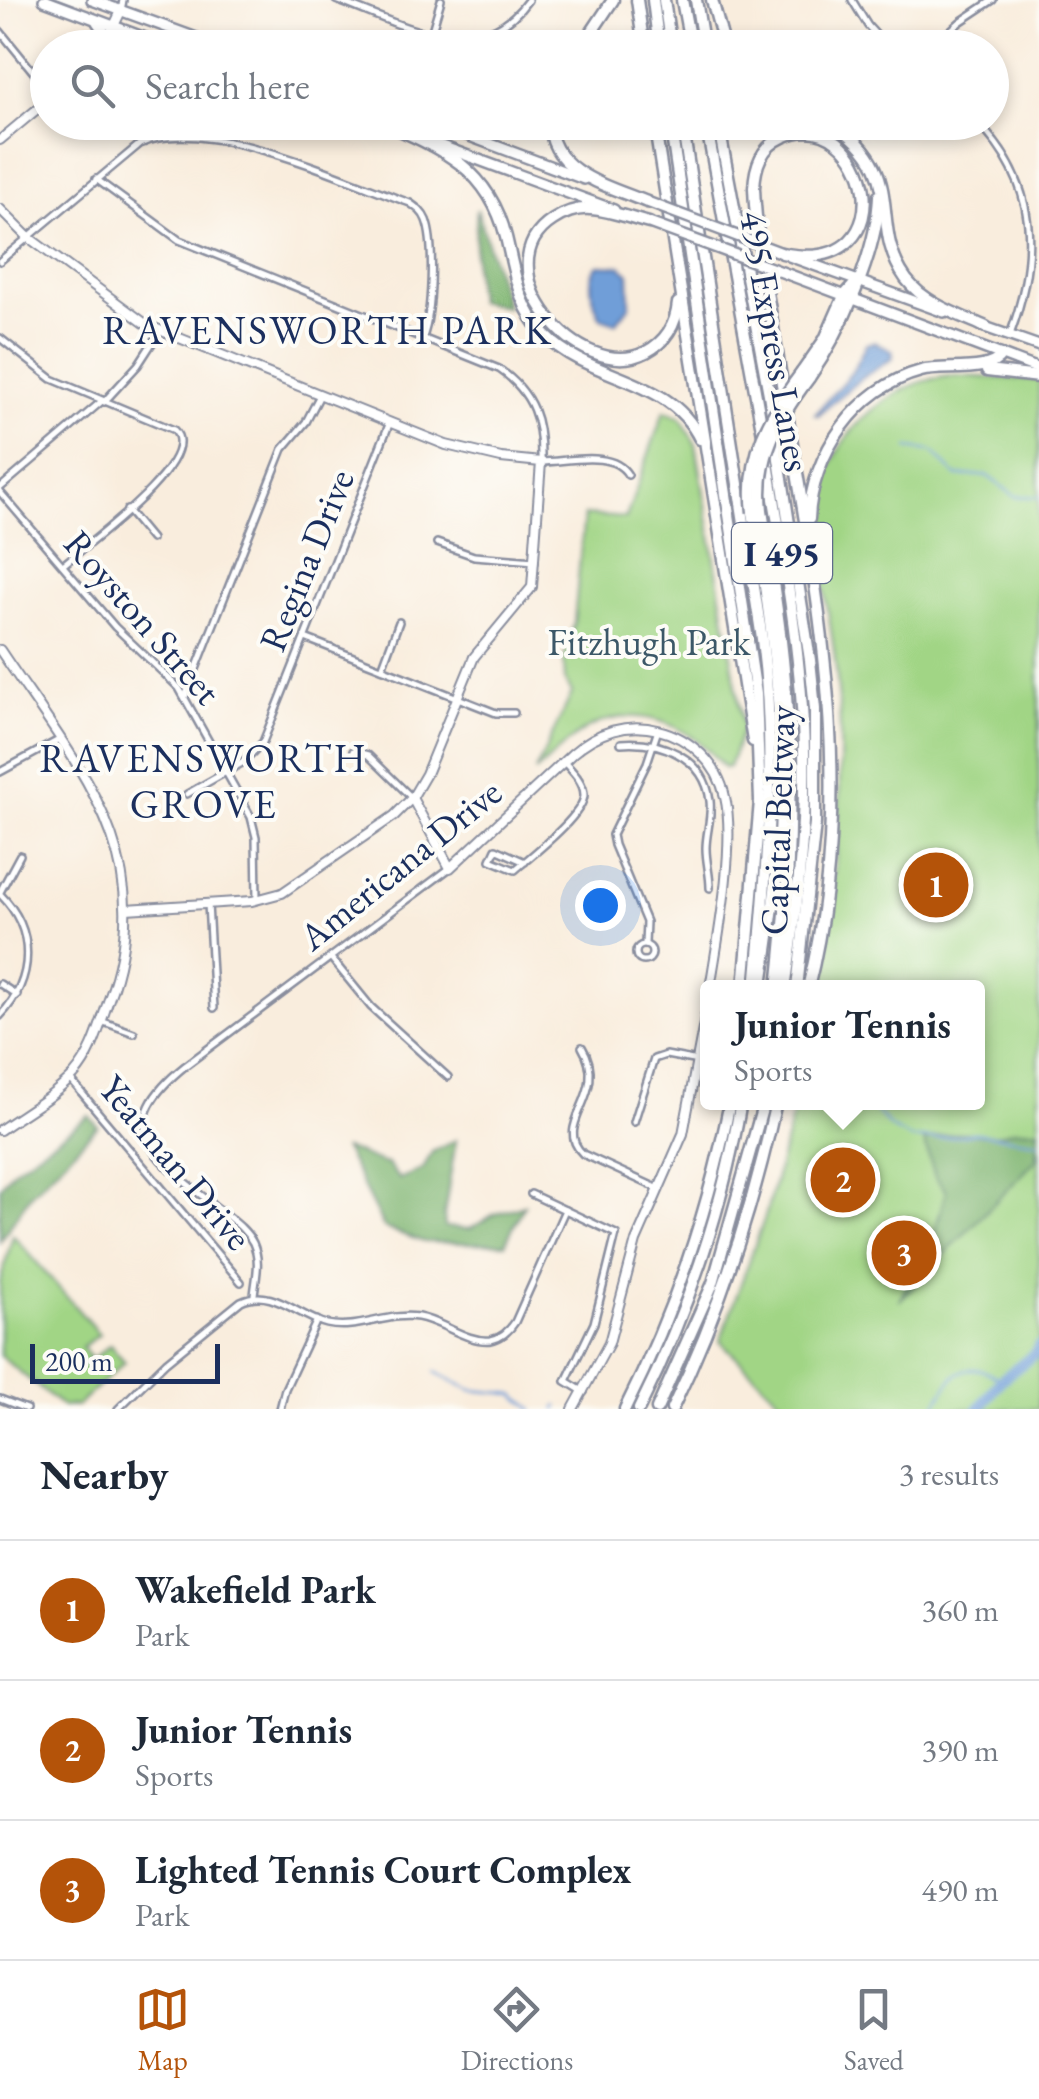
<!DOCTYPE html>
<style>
:root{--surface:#fff;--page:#f2f2f3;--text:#1f2937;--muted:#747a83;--line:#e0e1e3;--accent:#b45309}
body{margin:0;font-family:"EB Garamond",serif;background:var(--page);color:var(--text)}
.scale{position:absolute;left:30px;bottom:25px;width:190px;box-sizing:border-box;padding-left:10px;border:5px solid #1b2f5e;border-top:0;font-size:28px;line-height:35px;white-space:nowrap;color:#1b2f5e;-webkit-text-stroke:8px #fdfcf7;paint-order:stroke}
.you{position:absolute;left:600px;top:905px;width:35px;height:35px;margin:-25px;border:8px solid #fff;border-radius:50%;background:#1a73e8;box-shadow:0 0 0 15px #1a73e833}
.badge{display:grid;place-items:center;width:65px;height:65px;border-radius:50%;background:var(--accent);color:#fff;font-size:32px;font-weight:700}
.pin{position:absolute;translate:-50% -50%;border:5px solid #fff;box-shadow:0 2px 10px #0006}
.popup{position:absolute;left:700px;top:980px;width:285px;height:130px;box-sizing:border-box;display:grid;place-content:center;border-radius:10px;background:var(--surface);filter:drop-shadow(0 2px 8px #0005);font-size:32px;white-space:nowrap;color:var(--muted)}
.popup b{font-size:38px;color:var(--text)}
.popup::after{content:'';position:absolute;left:50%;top:100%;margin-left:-20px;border:20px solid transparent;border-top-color:var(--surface)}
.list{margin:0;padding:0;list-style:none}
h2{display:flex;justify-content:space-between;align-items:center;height:130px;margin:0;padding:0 40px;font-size:42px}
h2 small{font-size:32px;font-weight:400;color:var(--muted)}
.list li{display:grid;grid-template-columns:65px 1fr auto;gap:30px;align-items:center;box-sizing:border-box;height:140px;padding:0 40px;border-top:2px solid var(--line)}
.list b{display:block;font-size:38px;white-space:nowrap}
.list p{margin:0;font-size:32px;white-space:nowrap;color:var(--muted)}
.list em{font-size:32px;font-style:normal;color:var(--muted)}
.icon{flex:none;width:55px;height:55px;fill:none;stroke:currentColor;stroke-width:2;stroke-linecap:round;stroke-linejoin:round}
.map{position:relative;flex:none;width:1039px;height:1409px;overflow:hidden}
.search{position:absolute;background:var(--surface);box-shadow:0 5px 15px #0003;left:30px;right:30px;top:30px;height:110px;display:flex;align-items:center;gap:25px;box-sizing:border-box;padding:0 35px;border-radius:55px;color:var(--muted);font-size:38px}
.sheet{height:550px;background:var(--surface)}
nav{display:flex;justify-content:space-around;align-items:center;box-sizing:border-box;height:140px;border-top:2px solid var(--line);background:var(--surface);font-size:28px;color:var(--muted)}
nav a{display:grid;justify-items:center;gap:5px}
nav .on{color:var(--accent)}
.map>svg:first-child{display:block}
.green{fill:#a1d585;stroke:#5e8272;stroke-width:2.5}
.forest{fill:#80b672;stroke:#4e7268;stroke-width:2.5}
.water{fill:#6f9ed8;stroke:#45669b;stroke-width:2.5}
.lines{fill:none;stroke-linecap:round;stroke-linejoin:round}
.stream{stroke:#6f9ed8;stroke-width:2.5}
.river{stroke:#6f9ed8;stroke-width:11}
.street-casing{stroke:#8a8e9e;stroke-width:10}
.secondary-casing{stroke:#8a8e9e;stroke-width:12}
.primary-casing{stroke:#8a8e9e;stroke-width:14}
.highway-casing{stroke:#8a8e9e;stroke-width:15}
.street{stroke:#fff;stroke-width:5}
.secondary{stroke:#fff;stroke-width:8}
.primary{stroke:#fff;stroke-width:9}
.highway{stroke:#fff;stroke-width:10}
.primary-bridge-casing{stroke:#8a8e9e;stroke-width:14;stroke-linecap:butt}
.highway-bridge-casing{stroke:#8a8e9e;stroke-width:15;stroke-linecap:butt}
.primary-bridge{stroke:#fff;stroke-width:9}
.highway-bridge{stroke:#fff;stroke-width:10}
.labels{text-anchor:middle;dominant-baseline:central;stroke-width:8;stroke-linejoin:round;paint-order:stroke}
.shield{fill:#fdfcf7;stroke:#5f6c8c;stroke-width:2.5}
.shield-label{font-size:35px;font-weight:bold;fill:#1b2f5e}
.street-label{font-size:38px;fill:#1b2f5e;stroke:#fdfcf7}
.park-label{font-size:38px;fill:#3c5868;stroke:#fdfcf7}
.neighbourhood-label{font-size:40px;letter-spacing:2.5px;fill:#1b2f5e;stroke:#fdfcf7}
</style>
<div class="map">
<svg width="1039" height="1409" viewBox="0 0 1039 1409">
<rect width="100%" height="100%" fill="#fdfcf7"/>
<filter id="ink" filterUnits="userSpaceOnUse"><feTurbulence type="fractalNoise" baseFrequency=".01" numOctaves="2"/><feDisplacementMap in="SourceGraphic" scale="20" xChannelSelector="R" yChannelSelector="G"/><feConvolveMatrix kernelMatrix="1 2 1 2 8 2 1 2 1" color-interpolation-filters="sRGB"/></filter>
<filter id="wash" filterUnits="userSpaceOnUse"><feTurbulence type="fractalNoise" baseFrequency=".0048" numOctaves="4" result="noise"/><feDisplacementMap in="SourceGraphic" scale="40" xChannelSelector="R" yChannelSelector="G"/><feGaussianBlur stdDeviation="2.25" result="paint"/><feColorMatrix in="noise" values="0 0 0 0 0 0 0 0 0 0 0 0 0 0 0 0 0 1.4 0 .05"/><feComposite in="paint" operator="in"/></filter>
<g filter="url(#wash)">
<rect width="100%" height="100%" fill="#f9eddd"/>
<g class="green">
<path d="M 957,376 L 1039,380 L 1039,1409 L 789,1409 L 720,1341 L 765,1217 L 796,1103 L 978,1102 L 978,988 L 818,987 C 831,914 840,841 840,767 C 841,729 839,690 834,652 C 823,567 794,473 874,409 C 899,389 924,377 957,376 Z"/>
<path d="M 664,411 L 680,417 L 696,445 L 743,728 L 729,767 L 724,768 C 691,726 640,701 588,728 C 569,738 552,758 535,772 L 572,693 L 565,680 L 564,659 L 574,623 L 584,515 L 626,518 Z"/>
<polygon points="13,1235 99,1334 82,1347 90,1357 81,1368 110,1345 125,1362 78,1405 63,1407 0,1356 0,1282"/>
</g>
<g class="forest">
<polygon points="477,209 507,307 477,301 474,265"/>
<polygon points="89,1116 98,1126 31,1194 0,1241 0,1187 13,1170"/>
<polygon points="1039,1129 1037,1159 899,1301 935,1231 946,1191 935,1177 924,1140 961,1133 997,1135 1014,1130"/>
<path d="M 456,1140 L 444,1215 L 445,1227 L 470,1229 L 493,1215 L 524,1205 L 505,1244 L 424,1242 L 384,1228 L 344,1149 C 360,1151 371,1161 387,1164 L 399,1179 L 423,1169 L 432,1152 Z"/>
</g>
<g class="water">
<path d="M 598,265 L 621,266 L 629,274 L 630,305 L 616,323 L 601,318 C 593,303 585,278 598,265 Z"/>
<polygon points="874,342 892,350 893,358 860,379 818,415 815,414 852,372 866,344"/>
</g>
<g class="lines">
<g class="stream">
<polyline points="908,448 932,451 956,476 986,475 1015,496 1039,497"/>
<polyline points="868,1102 891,1128 912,1139 939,1139 975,1133 1039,1142"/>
<polyline points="435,1372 471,1390 514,1394 533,1409"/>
<polyline points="556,1409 558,1406"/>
<path d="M 934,1409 C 950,1375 966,1355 1001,1380"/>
</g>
<polyline class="river" points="979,1409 1001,1380 1036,1353 1039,1346"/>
</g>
</g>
<g filter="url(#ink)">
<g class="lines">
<g class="street-casing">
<g id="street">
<path d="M 336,0 C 400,23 477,71 528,0"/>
<polyline points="852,0 868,26 888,48"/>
<polyline points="121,11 123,0"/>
<polyline points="0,31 48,90"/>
<polyline points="431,34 441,0"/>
<polyline points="931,48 960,22 993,0"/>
<path d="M 977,122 C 1039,184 1039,256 1010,335"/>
<path d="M 96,179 L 179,240 L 499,369 C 534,393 542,422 541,462 C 567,462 613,449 628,475"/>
<path d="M 0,261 L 140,144 C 205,114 345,180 410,203 C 417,208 423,212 426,220 C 435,244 432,314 423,337"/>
<path d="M 0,338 L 52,379 L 174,430 C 205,460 86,545 63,565"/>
<polyline points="104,402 138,365 160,331"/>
<polyline points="0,488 102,401"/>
<polyline points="0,492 115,627 179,688 251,817 256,837 257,899"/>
<polyline points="127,510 151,539"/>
<polyline points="437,543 474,556 535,561"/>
<polyline points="305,638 496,713 514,713"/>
<polyline points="382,668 399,622"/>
<polyline points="185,697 283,449 306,422 320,395"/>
<path d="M 621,743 C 659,740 705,756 710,801 C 712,817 706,833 706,848 C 706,862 710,874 710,888"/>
<polyline points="353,751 368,755 412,798"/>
<polyline points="0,772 59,740"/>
<polyline points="187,794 242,763 263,742 390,422"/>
<path d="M 525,862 L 496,849 L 491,860 L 515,870 C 531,856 584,815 584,795 C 584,782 572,771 564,762"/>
<polyline points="0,892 20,855"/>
<path d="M 0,894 C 36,930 35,979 0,1016"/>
<polyline points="208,904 214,1008"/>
<polyline points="645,944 646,922 614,845 612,835 647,763 658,730"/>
<circle cx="644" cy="953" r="8"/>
<polyline points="331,958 371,1007 448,1077"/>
<polyline points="0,984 17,995"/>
<polyline points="101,1021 134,1033"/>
<path d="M 582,1047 C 611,1094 551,1124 583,1154 L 659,1189"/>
<polyline points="70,1079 241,1282"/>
<polyline points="634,1122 654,1059 666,1055 698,1061"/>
<polyline points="565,1210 616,1234 594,1323 566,1381 584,1392"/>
<path d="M 254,1295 C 256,1276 261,1261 253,1243 C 246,1229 232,1220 220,1210 C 162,1163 103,1132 185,1066 L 450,868"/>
<polyline points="0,1399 26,1409"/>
<path d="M 118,1409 L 166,1362 L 241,1301 C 272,1286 298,1317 327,1324 C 357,1331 389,1312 418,1317 C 442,1321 467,1343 491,1340 C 502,1338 509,1331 515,1322 L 565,1210 L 531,1194"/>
<polyline points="280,1409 285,1389 317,1320"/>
</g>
</g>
<g class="secondary-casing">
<g id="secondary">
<polyline points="104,47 121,11"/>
<polyline points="0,140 48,100"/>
<polyline points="0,209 28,237 147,325 446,445 501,458 541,462 532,587 474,657 426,774 412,798 394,816 282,893 252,901 126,909"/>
<path d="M 0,650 C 75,763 162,855 109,999 C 100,1024 93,1054 74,1075 C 53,1097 24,1113 0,1130"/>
<path d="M 412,798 L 450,868 L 573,753 C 597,732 627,722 658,730 C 691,738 718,764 725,797 C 736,842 718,939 710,988"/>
<polyline points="573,1409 609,1343 636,1241 683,1134 708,1002"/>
</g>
</g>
<g class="primary-casing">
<g id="primary">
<polyline points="44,0 172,48"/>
<polyline points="92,0 224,48"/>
<polyline points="97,22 104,32 104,48"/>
<polyline points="113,48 131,41 144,41"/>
<polyline points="432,122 584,179"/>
<polyline points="436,144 614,210"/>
<polyline points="789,256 944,312"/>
<polyline points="790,275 1039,369"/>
<polyline points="982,326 1039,346"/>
</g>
</g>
<g class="highway-casing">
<g id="highway">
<polyline points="637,0 644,48"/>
<polyline points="653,0 659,48"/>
<polyline points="664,0 671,48"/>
<polyline points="682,0 691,48"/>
<polyline points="696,0 704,48"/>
<polyline points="712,0 725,48"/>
<polyline points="581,48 613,0"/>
<path d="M 550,122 C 549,172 610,187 647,202"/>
<polyline points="654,122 753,741"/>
<polyline points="670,122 756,694 760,801 744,988"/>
<path d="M 682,122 L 762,639 C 777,756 767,870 756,988"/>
<polyline points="706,122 764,440"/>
<polyline points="718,122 769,394 810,660 815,709 815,823 797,988"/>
<path d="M 832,122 C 911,173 866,223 906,279 C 925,304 959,315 986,327"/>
<path d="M 384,123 C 443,149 489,169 506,237 C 515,274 518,306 545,335 C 591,382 669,375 700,439"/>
<path d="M 649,223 C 630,218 609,210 590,209 C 577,208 564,213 553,220 C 481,266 579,386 646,352 C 665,342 676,325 678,303"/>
<path d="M 782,253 C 913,280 869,98 783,137 C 761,147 755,166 754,188 C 756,240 768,294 776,346 C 809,561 863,770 808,988"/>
<polyline points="987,371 1039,377"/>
<polyline points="802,372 825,339 844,296 853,286"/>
<path d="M 809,378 C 841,332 877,253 879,196"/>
<path d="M 767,457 C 783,555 802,653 804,752 C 806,831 797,910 785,988"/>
<path d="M 762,510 C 771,571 782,633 786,694 C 793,792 789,890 778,988"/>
<path d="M 753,512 C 770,610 784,709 781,809 C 780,866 771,922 763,978"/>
<path d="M 809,519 C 811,455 857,388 921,371 C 943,365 991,374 1001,355"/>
<path d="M 625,1409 C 674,1312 709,1209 730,1102"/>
<path d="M 639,1409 C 687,1313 723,1208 741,1102"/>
<polyline points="657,1409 713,1283 764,1102"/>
<path d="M 672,1409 C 719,1312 753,1208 776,1102"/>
</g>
</g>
<use href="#street" class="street"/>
<use href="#secondary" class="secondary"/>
<use href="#primary" class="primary"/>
<use href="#highway" class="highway"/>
<g class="primary-bridge-casing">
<g id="primary-bridge">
<polyline points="647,202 782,253"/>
<polyline points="649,223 790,275"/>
</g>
</g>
<g class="highway-bridge-casing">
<g id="highway-bridge">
<path d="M 762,510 C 756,457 778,419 809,378"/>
<path d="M 753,512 C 746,455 769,416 802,372"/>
</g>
</g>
<use href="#primary-bridge" class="primary-bridge"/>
<use href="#highway-bridge" class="highway-bridge"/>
</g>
</g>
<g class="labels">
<rect class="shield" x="732" y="523" width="100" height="60" rx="8"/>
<g class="shield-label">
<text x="782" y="553">I 495</text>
</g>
<g class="street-label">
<text transform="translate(776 341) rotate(80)">495 Express Lanes</text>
<text transform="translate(306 560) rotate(-68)">Regina Drive</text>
<text transform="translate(143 617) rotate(49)">Royston Street</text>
<text transform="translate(777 820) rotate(-88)">Capital Beltway</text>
<text transform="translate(400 864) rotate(-39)">Americana Drive</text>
<text transform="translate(176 1162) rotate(50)">Yeatman Drive</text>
</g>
<g class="park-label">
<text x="649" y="641">Fitzhugh Park</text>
</g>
<g class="neighbourhood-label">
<text x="328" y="330">RAVENSWORTH PARK</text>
<text x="204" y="758">RAVENSWORTH<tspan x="204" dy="46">GROVE</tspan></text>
</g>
</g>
</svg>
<div class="scale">200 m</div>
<div class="you"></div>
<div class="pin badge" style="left:936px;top:885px">1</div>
<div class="pin badge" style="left:843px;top:1180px">2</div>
<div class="popup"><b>Junior Tennis</b>Sports</div>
<div class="pin badge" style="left:904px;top:1253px">3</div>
<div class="search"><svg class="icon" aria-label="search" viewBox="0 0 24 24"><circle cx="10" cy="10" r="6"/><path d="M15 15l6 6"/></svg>Search here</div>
</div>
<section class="sheet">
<h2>Nearby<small>3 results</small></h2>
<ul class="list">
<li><span class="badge">1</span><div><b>Wakefield Park</b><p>Park</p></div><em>360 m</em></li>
<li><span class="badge">2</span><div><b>Junior Tennis</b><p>Sports</p></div><em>390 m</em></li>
<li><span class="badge">3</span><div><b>Lighted Tennis Court Complex</b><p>Park</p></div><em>490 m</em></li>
</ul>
</section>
<nav>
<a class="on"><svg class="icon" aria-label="map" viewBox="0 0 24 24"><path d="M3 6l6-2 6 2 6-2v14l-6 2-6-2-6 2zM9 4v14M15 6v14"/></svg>Map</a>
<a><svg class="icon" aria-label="directions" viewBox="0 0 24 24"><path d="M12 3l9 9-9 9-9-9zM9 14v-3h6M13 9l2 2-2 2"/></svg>Directions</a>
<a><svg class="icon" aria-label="saved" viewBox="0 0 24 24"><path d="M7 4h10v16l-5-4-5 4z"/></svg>Saved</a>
</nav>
